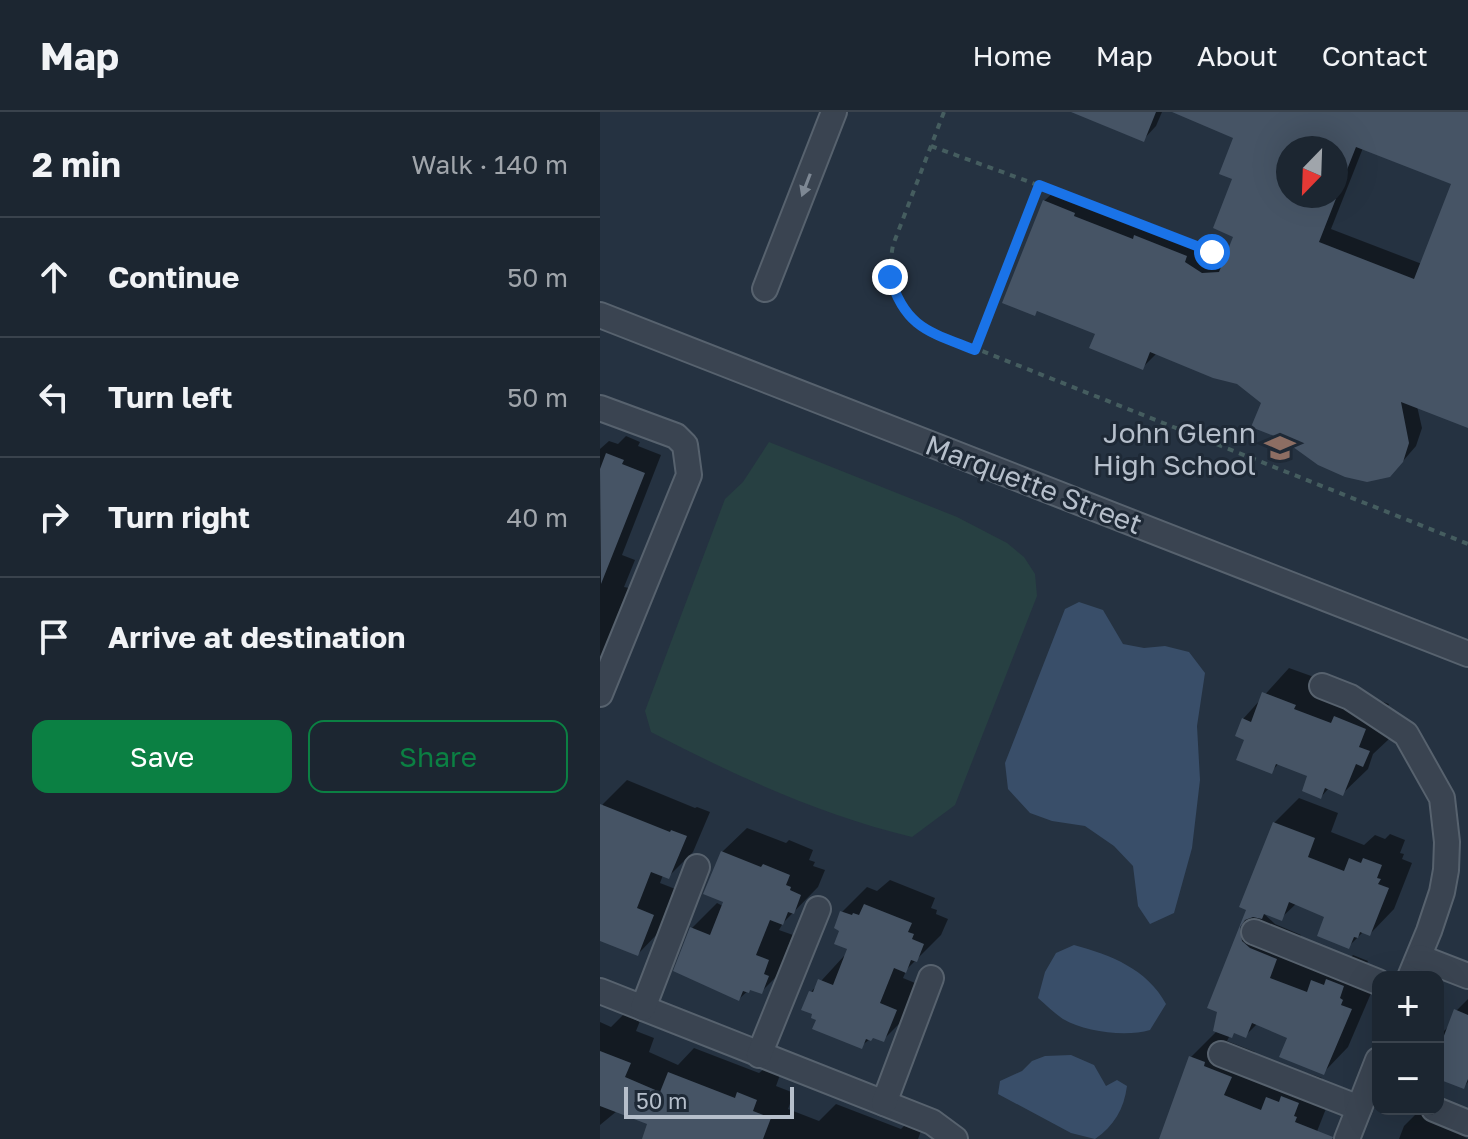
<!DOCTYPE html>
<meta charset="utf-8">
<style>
:root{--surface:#1c2631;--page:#29323d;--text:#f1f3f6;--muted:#a0a5ab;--line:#3a434d;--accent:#0b8043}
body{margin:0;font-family:"Golos Text",sans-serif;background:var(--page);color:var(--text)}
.controls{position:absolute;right:24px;bottom:24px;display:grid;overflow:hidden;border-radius:16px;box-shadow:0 8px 32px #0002}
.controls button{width:72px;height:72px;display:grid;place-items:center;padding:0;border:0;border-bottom:2px solid var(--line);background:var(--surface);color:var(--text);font:40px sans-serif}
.compass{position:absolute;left:676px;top:24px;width:72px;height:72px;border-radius:50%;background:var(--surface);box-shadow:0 8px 32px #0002;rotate:203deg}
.scale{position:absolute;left:24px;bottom:20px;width:170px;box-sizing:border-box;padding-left:8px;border:4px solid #b6bfcb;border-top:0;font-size:22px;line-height:28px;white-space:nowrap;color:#b6bfcb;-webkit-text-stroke:6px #1e2936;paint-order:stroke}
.stop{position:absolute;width:24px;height:24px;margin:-18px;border:6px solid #1a73e8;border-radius:50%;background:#fff}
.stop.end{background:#1a73e8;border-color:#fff;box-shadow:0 2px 8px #0008}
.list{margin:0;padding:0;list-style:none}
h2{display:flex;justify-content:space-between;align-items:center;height:104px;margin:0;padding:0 32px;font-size:34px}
h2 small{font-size:26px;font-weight:400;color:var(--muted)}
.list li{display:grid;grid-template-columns:52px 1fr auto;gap:24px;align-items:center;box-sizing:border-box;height:120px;padding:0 32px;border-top:2px solid var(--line)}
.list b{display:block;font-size:30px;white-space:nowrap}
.list em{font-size:26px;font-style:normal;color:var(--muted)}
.actions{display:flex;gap:16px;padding:24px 32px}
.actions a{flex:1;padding:18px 0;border:2px solid var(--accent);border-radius:16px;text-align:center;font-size:28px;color:var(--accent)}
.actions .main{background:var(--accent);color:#fff}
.icon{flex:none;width:44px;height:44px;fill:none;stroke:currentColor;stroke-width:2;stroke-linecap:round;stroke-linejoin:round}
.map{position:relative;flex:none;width:868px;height:1027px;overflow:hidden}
header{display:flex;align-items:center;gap:48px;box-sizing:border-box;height:112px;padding:0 40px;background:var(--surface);border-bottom:2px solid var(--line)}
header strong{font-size:38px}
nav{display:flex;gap:44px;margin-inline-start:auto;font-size:28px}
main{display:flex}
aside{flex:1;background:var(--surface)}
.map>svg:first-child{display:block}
.green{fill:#274042}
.water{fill:#394e69}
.shadow{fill:#0007;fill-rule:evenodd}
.building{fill:#465465;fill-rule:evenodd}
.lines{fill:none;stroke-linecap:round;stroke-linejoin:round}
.minor-casing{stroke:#57626e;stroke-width:28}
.path{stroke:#455d5f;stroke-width:4;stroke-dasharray:6 6;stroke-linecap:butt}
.minor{stroke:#3a4451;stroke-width:24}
.oneway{fill:#7e8894}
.route{stroke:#1a73e8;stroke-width:10}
.labels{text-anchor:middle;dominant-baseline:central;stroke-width:6;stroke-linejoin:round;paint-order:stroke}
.poi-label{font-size:28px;fill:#b6bfcb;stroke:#1e2936;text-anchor:end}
.street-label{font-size:28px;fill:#b6bfcb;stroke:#1e2936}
</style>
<header>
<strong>Map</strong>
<nav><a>Home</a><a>Map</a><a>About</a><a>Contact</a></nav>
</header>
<main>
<aside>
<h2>2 min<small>Walk · 140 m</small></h2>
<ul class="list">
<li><svg class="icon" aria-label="ahead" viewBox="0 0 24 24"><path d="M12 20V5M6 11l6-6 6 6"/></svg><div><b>Continue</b></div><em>50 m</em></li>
<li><svg class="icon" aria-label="left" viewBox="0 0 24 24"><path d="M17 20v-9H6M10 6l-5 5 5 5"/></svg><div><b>Turn left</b></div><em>50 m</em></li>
<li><svg class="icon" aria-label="right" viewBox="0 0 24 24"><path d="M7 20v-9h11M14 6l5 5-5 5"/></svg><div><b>Turn right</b></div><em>40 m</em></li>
<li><svg class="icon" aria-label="arrive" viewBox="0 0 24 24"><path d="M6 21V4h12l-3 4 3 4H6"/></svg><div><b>Arrive at destination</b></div></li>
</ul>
<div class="actions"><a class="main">Save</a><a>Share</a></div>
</aside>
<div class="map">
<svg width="868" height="1027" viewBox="0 0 868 1027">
<rect width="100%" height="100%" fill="#253241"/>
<path class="green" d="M 169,330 L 357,405 L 407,431 L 424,445 L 435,462 L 437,484 L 355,693 L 312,725 C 220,703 134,663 51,620 L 45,599 L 125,387 L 143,370 Z"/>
<g class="water">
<polygon points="479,490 503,498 523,532 544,536 565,534 589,540 605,561 597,614 600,668 592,736 574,801 550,812 538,794 533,754 514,734 485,714 452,709 430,701 408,677 405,651 465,497"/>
<path d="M 474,833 C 511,843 547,857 566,892 L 550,918 C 526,925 485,920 463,907 C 454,901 446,893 438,886 L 445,860 L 456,841 Z"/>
<path d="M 471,943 L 494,953 L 506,974 L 517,968 L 527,974 C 524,997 514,1014 495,1027 L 471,1021 L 398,982 L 400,969 L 422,959 L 432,949 L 445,944 Z"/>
</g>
<g class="shadow">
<polygon points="505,0 562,0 556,14 543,28"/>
<path d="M 574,0 L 868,0 L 868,314 L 817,294 L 822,316 L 816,334 L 803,349 L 683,325 L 663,290 L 638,271 L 556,242 L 543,255 L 497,221 L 438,198 L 435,202 L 444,89 L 458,76 L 487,88 L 486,91 L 546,114 L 550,111 L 600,131 L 597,136 L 617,148 L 626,148 L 636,124 L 636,24 ZM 688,36 L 736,36 L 736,84 L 688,84 ZM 763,36 L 853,71 L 822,152 L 731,117 Z"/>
<polygon points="26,324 40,330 38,334 61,343 22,443 35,448 24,475 29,476 16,510 19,511 10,532 4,538 0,550 0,337 9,329 18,332"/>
<polygon points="689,556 789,592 782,610 793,614 788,628 773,642 768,657 743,681 729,676 721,685 710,663 679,651 672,659 647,627 643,607"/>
<polygon points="27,668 95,696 97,695 110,700 93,740 68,765 63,763 60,771 78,778 62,817 38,842 0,828 0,699 3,692"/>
<polygon points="699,686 738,701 731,720 764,733 775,723 785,727 790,722 805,728 800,741 804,742 802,747 812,751 794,797 770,822 764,819 749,834 727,804 697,791 681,806 660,798 675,812 701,823 693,841 748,848 753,843 768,849 763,862 775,872 748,935 724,960 690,924 657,912 646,923 636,919 630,923 627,929 655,940 648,958 703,965 707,961 722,966 717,979 729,989 714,1027 561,1027 591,945 618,918 620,898 610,895 649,797 674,711"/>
<polygon points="147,716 186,731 189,728 213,738 209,748 215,750 213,754 225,758 218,775 183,811 179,818 193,823 187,837 193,839 186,855 161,880 151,876 139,887 92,816 117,791 123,794 122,740"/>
<polygon points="290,768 335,786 331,796 337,798 336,802 348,807 341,823 307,857 303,866 320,873 308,903 283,928 274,924 261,934 219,906 215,901 211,880 244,844 246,845 250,836 242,818 242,800 267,775 277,779"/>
<polygon points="868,887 868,970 864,975 838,965 838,925 851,912 856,899"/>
<polygon points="24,902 40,909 36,919 54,926 49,940 78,953 94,936 159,961 164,957 180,963 176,974 194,981 188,997 219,1009 236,992 301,1017 305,1013 321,1019 318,1027 45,1027 50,1011 17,999 0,1013 0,910 11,915"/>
<polygon points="821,997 838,997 867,1004 860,1022 868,1027 799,1027 804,1014"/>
</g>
<g class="building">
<polygon points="471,0 556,0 544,30"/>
<path d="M 572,0 L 868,0 L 868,316 L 801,290 L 809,331 L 803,350 L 790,365 L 767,370 L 745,365 L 718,353 L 682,327 L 651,315 L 661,291 L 637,272 L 613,266 L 550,240 L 543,258 L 489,236 L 495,222 L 437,199 L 435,204 L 402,191 L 443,88 L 475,101 L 474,104 L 533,127 L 534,123 L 587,144 L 585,150 L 602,161 L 619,160 L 633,125 L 613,116 L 632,67 L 619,62 L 633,26 ZM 756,35 L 851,72 L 814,167 L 719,130 L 737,84 L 688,84 L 688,36 L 736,36 L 737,83 Z"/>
<polygon points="6,341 24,348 22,352 45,361 1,472 0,357"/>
<polygon points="662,580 696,593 694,597 731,611 734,604 766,617 759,635 770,639 763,655 756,652 743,684 725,676 721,687 702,679 707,664 676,652 672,662 636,648 644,628 635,624 642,606 651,610"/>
<polygon points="0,692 70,720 71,718 87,724 69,767 51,760 37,796 54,803 38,844 0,829"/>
<polygon points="673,710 715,726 708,745 744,759 749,746 761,751 763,746 782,753 777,766 781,767 778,772 789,776 770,824 760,820 758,826 754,825 749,837 717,824 724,805 689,790 682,809 664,802 662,807 653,805 645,808 640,815 642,829 650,836 677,847 670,866 707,880 711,868 724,873 726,867 744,874 740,886 743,888 741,893 752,897 724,963 679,945 687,926 652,911 646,926 634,921 632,926 613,919 617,900 607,896 646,798 639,795"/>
<polygon points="121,739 161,755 163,752 190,763 186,773 191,775 190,778 201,783 194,802 188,800 183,813 170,808 156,843 169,848 164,862 169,864 162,882 150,878 149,881 143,879 139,889 73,859 90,815 110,823 123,790 103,782"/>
<polygon points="264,792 312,811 308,820 314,822 312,827 324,832 317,850 311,848 306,861 294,856 280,891 297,898 284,930 273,926 271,929 266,927 262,937 212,917 216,908 211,906 212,902 201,898 209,879 213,880 218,867 233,873 247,837 234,832 239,819 234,816 240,799 252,803 253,801 259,803"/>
<polygon points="854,897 868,903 868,967 864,977 838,967 838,927 842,929"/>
<polygon points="0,939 31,951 25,965 60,980 68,960 135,986 137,980 157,988 153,999 171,1006 163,1027 42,1027 47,1012 0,994"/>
<polygon points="589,944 605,950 604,954 632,965 624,983 661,998 666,985 679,990 681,984 699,991 694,1004 697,1005 695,1010 733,1025 732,1027 559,1027"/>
</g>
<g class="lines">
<g class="minor-casing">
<g id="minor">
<polyline points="165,177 234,0"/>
<polyline points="0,203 868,542"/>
<polyline points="0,296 76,324 85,333 89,363 0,582"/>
<polyline points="722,574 750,585 806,622 842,686 847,730 846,758 842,780 829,819 810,865"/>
<polyline points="654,820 778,870"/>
<polyline points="819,845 868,864"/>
<polyline points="0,879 332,1010 355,1027"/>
<polyline points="43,896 97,755"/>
<polyline points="621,942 759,996"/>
<polyline points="159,943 218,797"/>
<polyline points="284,991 331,866"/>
<polyline points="834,997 868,1011"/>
<polyline points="747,1027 778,948"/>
</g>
</g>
<g class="path">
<path d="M 344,0 L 293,133 C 286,171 295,186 319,214 L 868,432"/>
<polyline points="331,34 531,107 612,140"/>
<polyline points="375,238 439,73"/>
</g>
<use href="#minor" class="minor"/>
</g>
<defs><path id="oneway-solid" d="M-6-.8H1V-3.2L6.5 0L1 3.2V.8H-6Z" transform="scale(2)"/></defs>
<use class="oneway" href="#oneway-solid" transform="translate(206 73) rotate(111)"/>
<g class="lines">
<path class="route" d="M 290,165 C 305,216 330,220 375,238 L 439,73 L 612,140"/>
</g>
<defs>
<g id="school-bare" transform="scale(2.4)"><path d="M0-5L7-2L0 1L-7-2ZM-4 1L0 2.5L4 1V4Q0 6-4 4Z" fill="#8d6e63" stroke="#1e2936" stroke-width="2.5" paint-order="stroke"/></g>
</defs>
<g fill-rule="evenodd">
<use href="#school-bare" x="680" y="336"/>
</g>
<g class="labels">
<g class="poi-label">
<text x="656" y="320">John Glenn<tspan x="656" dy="32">High School</tspan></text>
</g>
<g class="street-label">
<text transform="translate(434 372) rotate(21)">Marquette Street</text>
</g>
</g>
</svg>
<div class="controls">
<button>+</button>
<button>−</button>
</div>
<svg class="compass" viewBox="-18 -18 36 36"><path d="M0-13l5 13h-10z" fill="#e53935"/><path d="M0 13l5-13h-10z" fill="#a0a5ab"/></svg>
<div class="scale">50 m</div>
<div class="stop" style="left:612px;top:140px"></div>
<div class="stop end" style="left:290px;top:165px"></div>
</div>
</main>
